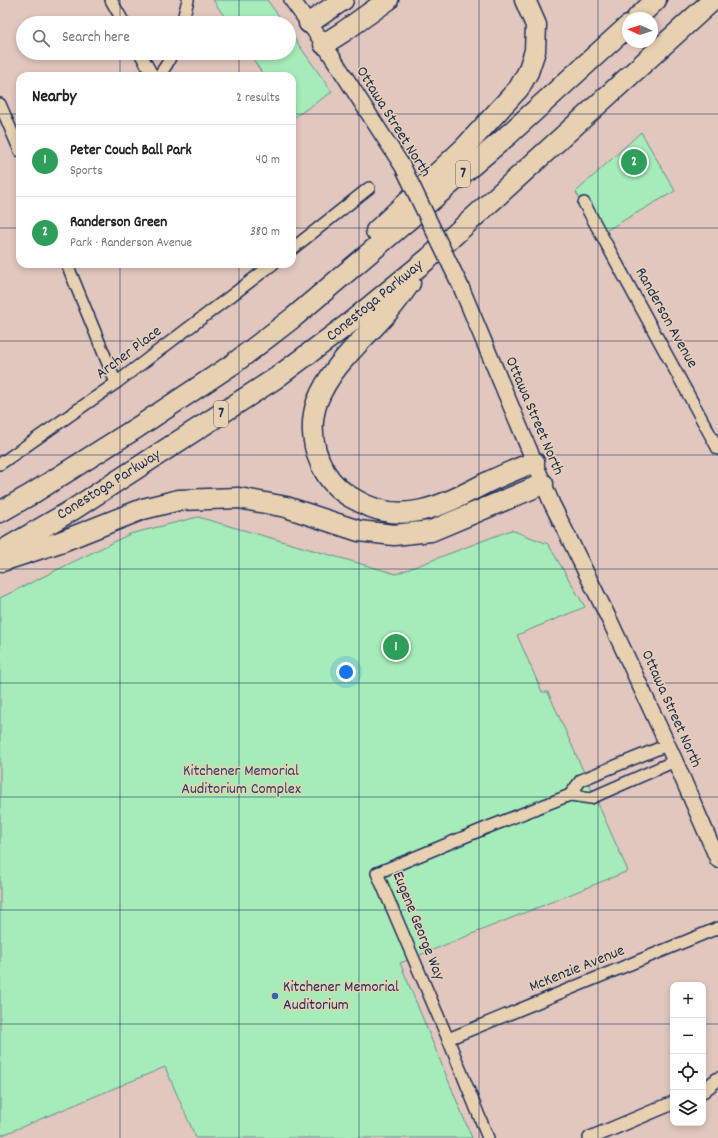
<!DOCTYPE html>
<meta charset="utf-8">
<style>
:root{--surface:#fff;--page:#f6f6f6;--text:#222;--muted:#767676;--line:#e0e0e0;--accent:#1f6fb2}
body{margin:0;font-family:Dekko,sans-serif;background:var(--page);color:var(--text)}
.controls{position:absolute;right:12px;bottom:12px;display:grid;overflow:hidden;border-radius:8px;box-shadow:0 2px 6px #0003}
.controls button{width:36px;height:36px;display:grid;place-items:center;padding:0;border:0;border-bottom:1px solid var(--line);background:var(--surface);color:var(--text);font:20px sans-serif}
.compass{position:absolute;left:622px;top:12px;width:36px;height:36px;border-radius:50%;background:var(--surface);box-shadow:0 2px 6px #0003;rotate:273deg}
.you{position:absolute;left:346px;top:672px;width:14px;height:14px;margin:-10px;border:3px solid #fff;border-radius:50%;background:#1a73e8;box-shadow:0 0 0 6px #1a73e833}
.badge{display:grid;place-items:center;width:26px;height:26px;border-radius:50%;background:var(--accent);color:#fff;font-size:13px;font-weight:700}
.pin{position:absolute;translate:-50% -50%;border:2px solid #fff;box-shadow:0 1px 4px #0006}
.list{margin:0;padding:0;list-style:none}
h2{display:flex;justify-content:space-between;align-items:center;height:52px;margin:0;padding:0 16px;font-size:17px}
h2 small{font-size:13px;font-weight:400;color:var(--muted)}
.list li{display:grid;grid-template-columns:26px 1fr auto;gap:12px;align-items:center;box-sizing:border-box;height:72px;padding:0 16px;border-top:1px solid var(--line)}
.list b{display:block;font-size:15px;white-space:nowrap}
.list p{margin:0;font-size:13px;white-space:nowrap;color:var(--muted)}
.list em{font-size:13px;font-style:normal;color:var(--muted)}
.icon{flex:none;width:22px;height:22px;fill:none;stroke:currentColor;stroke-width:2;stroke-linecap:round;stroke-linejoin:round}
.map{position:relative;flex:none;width:718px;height:1138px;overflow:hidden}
.search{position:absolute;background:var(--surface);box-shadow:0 2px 6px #0003;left:16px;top:16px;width:280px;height:44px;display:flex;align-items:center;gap:10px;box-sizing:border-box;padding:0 14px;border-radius:22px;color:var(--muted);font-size:15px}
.panel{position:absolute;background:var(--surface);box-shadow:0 2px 6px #0003;left:16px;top:72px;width:280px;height:196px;border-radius:12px}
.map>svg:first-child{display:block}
.green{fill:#a6ecb9;stroke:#608e8c}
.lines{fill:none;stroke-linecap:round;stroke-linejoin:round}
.minor-casing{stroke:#1b2f5e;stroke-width:14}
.tertiary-casing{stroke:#1b2f5e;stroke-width:16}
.secondary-casing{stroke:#1b2f5e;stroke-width:18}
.motorway-casing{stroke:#1b2f5e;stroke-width:23}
.minor{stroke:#e8d1b1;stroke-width:11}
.tertiary{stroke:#e8d1b1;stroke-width:13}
.secondary{stroke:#e8d1b1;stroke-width:15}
.motorway{stroke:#e8d1b1;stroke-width:20}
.secondary-bridge-casing{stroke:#1b2f5e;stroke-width:18;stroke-linecap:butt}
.secondary-bridge{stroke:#e8d1b1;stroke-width:15}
.grid{fill:none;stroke:#1b2f5e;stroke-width:1;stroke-opacity:0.55}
.poi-dot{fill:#1f6fb2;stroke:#e8d1b1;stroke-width:1.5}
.labels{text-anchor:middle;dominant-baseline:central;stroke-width:3;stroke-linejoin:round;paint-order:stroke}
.shield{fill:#e8d1b1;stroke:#586077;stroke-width:1}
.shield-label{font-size:15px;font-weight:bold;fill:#1b2f5e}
.street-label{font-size:16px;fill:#1b2f5e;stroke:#e8d1b1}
.park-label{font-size:16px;fill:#294267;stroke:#e8d1b1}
.poi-label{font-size:16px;fill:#1b2f5e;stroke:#e8d1b1;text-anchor:start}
</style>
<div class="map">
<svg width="718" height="1138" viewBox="0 0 718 1138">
<rect width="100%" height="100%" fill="#e1c7be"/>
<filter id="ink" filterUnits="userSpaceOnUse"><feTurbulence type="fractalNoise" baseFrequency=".025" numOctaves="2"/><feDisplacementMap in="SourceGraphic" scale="8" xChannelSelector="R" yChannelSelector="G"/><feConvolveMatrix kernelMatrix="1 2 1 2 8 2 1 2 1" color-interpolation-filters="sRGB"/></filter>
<g filter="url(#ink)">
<g class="green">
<polygon points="213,0 267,0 284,23 229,23"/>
<polygon points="289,31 332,92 293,118 292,76 264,76 249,53 289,53"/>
<polygon points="641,132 675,191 598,235 576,192"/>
<polygon points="198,517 396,574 511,530 548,544 585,607 517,635 542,692 548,692 628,871 400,963 472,1138 196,1138 165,1067 0,1136 0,598 130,534"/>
</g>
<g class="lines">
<g class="minor-casing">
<g id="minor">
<polyline points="111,0 124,23"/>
<polyline points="182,23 188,0"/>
<polyline points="140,53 153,76"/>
<polyline points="159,76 167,64 172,53"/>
<polyline points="0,104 20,151"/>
<polyline points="584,203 718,449"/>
<polyline points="292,249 369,188"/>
<polyline points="67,264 116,383"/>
<polyline points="0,464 116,383 273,264"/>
<polyline points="570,795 581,780 667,745"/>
<polyline points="448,1039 718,928"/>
<polyline points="488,1138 448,1039 377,873 486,828 570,795 591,798 675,761"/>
</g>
</g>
<g class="tertiary-casing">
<g id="tertiary">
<polyline points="703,1091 718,1079"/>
<polyline points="590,1138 673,1103"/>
</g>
</g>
<g class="secondary-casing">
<g id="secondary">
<polyline points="292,0 324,44 403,167"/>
<polyline points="461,287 552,504 611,623 675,761 718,860"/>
</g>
</g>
<g class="motorway-casing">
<g id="motorway">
<polyline points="637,18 656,0"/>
<polyline points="309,23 343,0"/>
<polyline points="324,44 343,32 388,0"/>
<polyline points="376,231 465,147 519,88 528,72 535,51 536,25 525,0"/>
<path d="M 410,283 C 402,294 395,305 386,314 C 361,342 331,366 317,402 C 309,426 313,451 325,472 C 332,484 344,494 356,500 C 401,527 442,506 484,484 C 500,476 517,469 534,462"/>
<polyline points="0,512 30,495 138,427 233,364 294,317 507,136 628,26"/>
<polyline points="0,552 74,509 276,378 347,325 429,258 713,0"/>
<polyline points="2,561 60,542 143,509 179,500 239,498 286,507 359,531 394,535 431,531 543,484"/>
</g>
</g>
<use href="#minor" class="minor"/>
<use href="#tertiary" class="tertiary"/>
<use href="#secondary" class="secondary"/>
<use href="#motorway" class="motorway"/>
<g class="secondary-bridge-casing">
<polyline id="secondary-bridge" points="403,167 461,287"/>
</g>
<use href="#secondary-bridge" class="secondary-bridge"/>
</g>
</g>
<path class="grid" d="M 120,0 L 120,23M 239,0 L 239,23M 359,0 L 359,1138M 479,0 L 479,1138M 598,0 L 598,1138M 120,53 L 120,76M 239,53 L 239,76M 0,114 L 20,114M 292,114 L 718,114M 0,228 L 20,228M 292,228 L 718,228M 120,264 L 120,1138M 239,264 L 239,1138M 0,341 L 718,341M 0,455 L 718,455M 0,569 L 718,569M 0,683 L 718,683M 0,797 L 718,797M 0,910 L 718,910M 0,1024 L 673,1024M 703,1024 L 718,1024"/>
<circle class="poi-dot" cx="275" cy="996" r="4"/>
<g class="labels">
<g class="shield">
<rect x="456" y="161" width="14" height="26" rx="3"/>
<rect x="214" y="401" width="14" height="26" rx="3"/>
</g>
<g class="shield-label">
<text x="463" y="174">7</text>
<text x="221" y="414">7</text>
</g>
<g class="street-label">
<text transform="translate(393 122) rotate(58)">Ottawa Street North</text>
<text transform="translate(375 301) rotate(-39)">Conestoga Parkway</text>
<text transform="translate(666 318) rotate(61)">Randerson Avenue</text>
<text transform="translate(129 353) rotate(-37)">Archer Place</text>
<text transform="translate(534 416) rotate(67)">Ottawa Street North</text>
<text transform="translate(109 485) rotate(-32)">Conestoga Parkway</text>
<text transform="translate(671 709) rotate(66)">Ottawa Street North</text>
<text transform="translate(418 926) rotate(68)">Eugene George Way</text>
<text transform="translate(577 969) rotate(-22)">McKenzie Avenue</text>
</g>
<g class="park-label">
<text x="241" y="771">Kitchener Memorial<tspan x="241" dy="18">Auditorium Complex</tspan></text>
</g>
<g class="poi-label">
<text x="283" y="987">Kitchener Memorial<tspan x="283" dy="18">Auditorium</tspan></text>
</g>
</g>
</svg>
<div class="controls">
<button>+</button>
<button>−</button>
<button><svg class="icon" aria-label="locate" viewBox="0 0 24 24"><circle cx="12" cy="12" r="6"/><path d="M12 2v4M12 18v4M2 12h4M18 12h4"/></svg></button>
<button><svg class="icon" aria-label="layers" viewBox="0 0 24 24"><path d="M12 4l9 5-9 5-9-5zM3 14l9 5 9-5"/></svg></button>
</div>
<svg class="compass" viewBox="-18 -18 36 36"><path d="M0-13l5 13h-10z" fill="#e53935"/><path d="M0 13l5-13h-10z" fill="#767676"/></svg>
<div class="you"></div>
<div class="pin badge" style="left:396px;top:647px;background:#2e9e5b">1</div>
<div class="pin badge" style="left:634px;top:162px;background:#2e9e5b">2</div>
<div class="search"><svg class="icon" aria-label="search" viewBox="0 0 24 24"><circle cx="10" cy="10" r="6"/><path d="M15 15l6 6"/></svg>Search here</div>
<section class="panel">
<h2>Nearby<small>2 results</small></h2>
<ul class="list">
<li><span class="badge" style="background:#2e9e5b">1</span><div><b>Peter Couch Ball Park</b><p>Sports</p></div><em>40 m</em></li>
<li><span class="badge" style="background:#2e9e5b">2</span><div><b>Randerson Green</b><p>Park · Randerson Avenue</p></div><em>380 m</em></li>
</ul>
</section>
</div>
